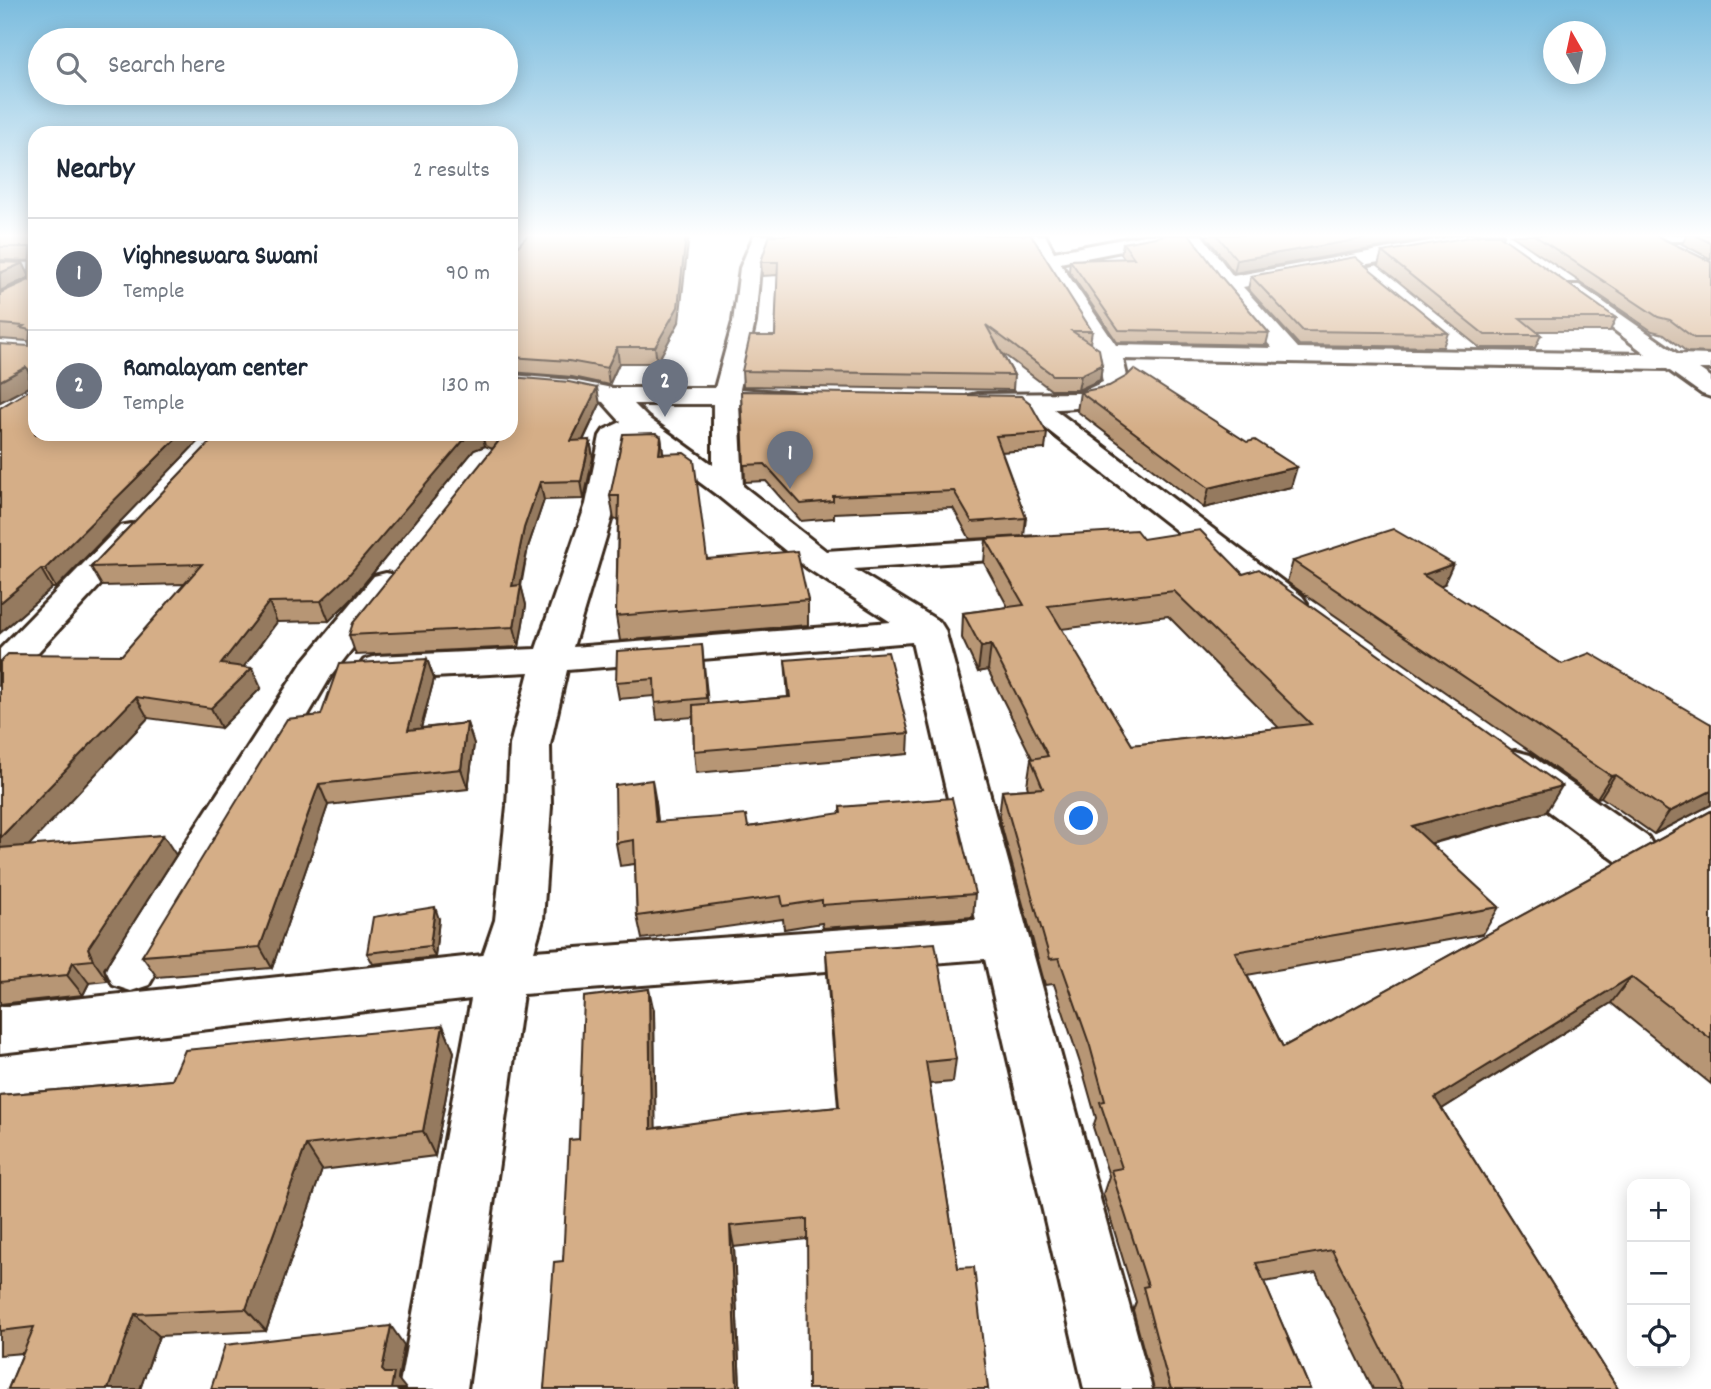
<!DOCTYPE html>
<meta charset="utf-8">
<style>
:root{--surface:#fff;--page:#f6f6f7;--text:#1f2937;--muted:#747a83;--line:#e0e1e3;--accent:#ea580c}
body{margin:0;font-family:Dekko,sans-serif;background:var(--page);color:var(--text)}
.controls{position:absolute;right:21px;bottom:21px;display:grid;overflow:hidden;border-radius:14px;box-shadow:0 4px 18px #0003}
.controls button{width:63px;height:63px;display:grid;place-items:center;padding:0;border:0;border-bottom:2px solid var(--line);background:var(--surface);color:var(--text);font:35px sans-serif}
.compass{position:absolute;left:1543px;top:21px;width:63px;height:63px;border-radius:50%;background:var(--surface);box-shadow:0 4px 18px #0003;rotate:351deg}
.you{position:absolute;left:1082px;top:819px;width:24px;height:24px;margin:-18px;border:5px solid #fff;border-radius:50%;background:#1a73e8;box-shadow:0 0 0 10px #1a73e833}
.badge{display:grid;place-items:center;width:46px;height:46px;border-radius:50%;background:var(--accent);color:#fff;font-size:23px;font-weight:700}
.pin{position:absolute;translate:-50% -58px;filter:drop-shadow(0 2px 4px #0008)}
.pin::after{content:'';position:absolute;top:37px;width:24px;height:21px;background:inherit;clip-path:polygon(0 0,100% 0,50% 100%)}
.list{margin:0;padding:0;list-style:none}
h2{display:flex;justify-content:space-between;align-items:center;height:91px;margin:0;padding:0 28px;font-size:30px}
h2 small{font-size:23px;font-weight:400;color:var(--muted)}
.list li{display:grid;grid-template-columns:46px 1fr auto;gap:21px;align-items:center;box-sizing:border-box;height:112px;padding:0 28px;border-top:2px solid var(--line)}
.list b{display:block;font-size:26px;white-space:nowrap}
.list p{margin:0;font-size:23px;white-space:nowrap;color:var(--muted)}
.list em{font-size:23px;font-style:normal;color:var(--muted)}
.icon{flex:none;width:38px;height:38px;fill:none;stroke:currentColor;stroke-width:2;stroke-linecap:round;stroke-linejoin:round}
.map{position:relative;flex:none;width:1711px;height:1389px;overflow:hidden}
.search{position:absolute;background:var(--surface);box-shadow:0 4px 18px #0003;left:28px;top:28px;width:490px;height:77px;display:flex;align-items:center;gap:18px;box-sizing:border-box;padding:0 24px;border-radius:38px;color:var(--muted);font-size:26px}
.panel{position:absolute;background:var(--surface);box-shadow:0 4px 18px #0003;left:28px;top:126px;width:490px;height:315px;border-radius:21px}
.map>svg:first-child{display:block}
.lines{fill:none;stroke-linecap:round;stroke-linejoin:round}
.street-casing{stroke:#3b2a1e;stroke-width:6}
.street{fill:#fff;fill-rule:evenodd}
.wall{fill:#b79674;stroke:#3b2a1e;stroke-width:2;fill-rule:evenodd}
.shaded-wall{fill:#957a5e;stroke:#3b2a1e;stroke-width:2}
.building{fill:#d5ae87;stroke:#3b2a1e;stroke-width:2;fill-rule:evenodd}
</style>
<div class="map">
<svg width="1711" height="1389" viewBox="0 0 1711 1389">
<rect width="100%" height="100%" fill="#fff"/>
<filter id="ink" filterUnits="userSpaceOnUse"><feTurbulence type="fractalNoise" baseFrequency=".0143" numOctaves="2"/><feDisplacementMap in="SourceGraphic" scale="14" xChannelSelector="R" yChannelSelector="G"/><feConvolveMatrix kernelMatrix="1 2 1 2 8 2 1 2 1" color-interpolation-filters="sRGB"/></filter>
<g filter="url(#ink)">
<g class="lines">
<g class="street-casing">
<g id="street">
<path d="M 754,235 L 772,235 L 760,268 L 755,322 L 740,389 L 803,394 L 807,399 L 803,404 L 794,407 L 739,404 L 743,486 L 826,551 L 1037,537 L 1048,540 L 1053,547 L 1048,554 L 1037,557 L 854,569 L 940,622 L 945,630 L 1152,1389 L 1084,1389 L 985,959 L 523,994 L 467,1389 L 399,1389 L 471,999 L 0,1053 L 0,1007 L 483,955 L 495,920 L 507,806 L 510,745 L 529,672 L 377,680 L 364,676 L 358,668 L 364,660 L 377,656 L 536,649 L 586,504 L 600,436 L 604,430 L 621,422 L 603,402 L 572,396 L 511,391 L 511,375 L 572,380 L 612,388 L 715,388 L 733,322 L 740,268 ZM 634,404 L 713,404 L 713,465 L 648,418 ZM 636,435 L 717,495 L 807,568 L 891,622 L 573,647 L 616,504 L 627,440 ZM 912,642 L 976,920 L 534,951 L 543,920 L 551,806 L 550,745 L 567,670 Z"/>
<path d="M 1027,235 L 1045,235 L 1054,252 L 1144,235 L 1182,235 L 1180,239 L 1173,241 L 1060,263 L 1116,345 L 1272,348 L 1221,287 L 1184,235 L 1202,235 L 1233,276 L 1463,235 L 1502,235 L 1500,239 L 1493,241 L 1243,287 L 1298,348 L 1646,354 L 1565,293 L 1561,289 L 1565,285 L 1579,285 L 1678,354 L 1711,355 L 1711,369 L 1699,369 L 1711,377 L 1711,397 L 1702,394 L 1667,369 L 1123,359 L 1129,385 C 1114,406 1077,409 1054,409 L 1302,596 L 1307,603 L 1302,610 L 1290,613 L 1278,610 L 1021,409 L 968,408 L 964,402 L 968,396 L 977,394 L 1079,393 L 1103,382 L 1097,352 L 1038,259 Z"/>
<polygon points="1618,235 1711,235 1711,241 1627,241 1620,239"/>
<polygon points="0,262 35,263 35,275 0,274"/>
<polygon points="131,524 142,526 147,533 142,540 13,679 0,683 0,649 120,526"/>
<polygon points="386,573 398,576 403,583 331,676 149,985 131,991 113,985 106,970 113,955 302,663 374,576"/>
<polygon points="1515,751 1530,755 1648,837 1655,849 1648,861 1632,866 1616,861 1500,775 1494,765 1500,755"/>
</g>
</g>
<use href="#street" class="street"/>
</g>
<g class="wall">
<polygon points="0,235 35,235 35,434 205,434 56,588 52,588 0,633 0,408 28,391 28,387 0,402 29,346 29,343 28,341 0,339 0,293 29,280 29,278 0,291 0,262 23,263 29,276 30,261 0,260"/>
<polygon points="770,235 1092,331 1090,343 1102,365 1100,380 1078,390 1051,390 1002,353 1014,375 1013,390 743,386 742,371 775,336 778,275 762,276 761,262"/>
<polygon points="1205,235 1450,235 1234,273"/>
<polygon points="1511,235 1656,235 1711,262 1711,353 1687,352 1664,334 1652,331"/>
<polygon points="1687,235 1695,235 1711,243 1711,259 1682,244"/>
<polygon points="1123,243 1221,277 1269,333 1266,345 1117,342 1069,271 1070,260 1125,259 1121,254"/>
<polygon points="511,248 679,322 657,363 619,363 609,385 572,377 511,372"/>
<polygon points="1382,252 1616,318 1610,331 1536,331 1541,335 1535,348 1480,348 1378,265"/>
<polygon points="1251,276 1448,333 1443,347 1299,345 1248,289"/>
<polygon points="741,391 1047,433 1045,449 1001,452 1026,518 1024,536 970,539 953,508 834,513 834,518 801,521 766,481 745,482"/>
<polygon points="1080,392 1291,487 1204,508 1077,411"/>
<polygon points="600,404 583,441 590,440 593,458 584,499 544,500 528,547 521,586 526,605 519,647 356,655 349,635 493,449 485,446 474,450 354,596 329,621 277,622 243,667 261,688 221,728 148,718 28,846 176,855 104,969 108,981 89,983 83,995 0,1004 0,662 122,655 185,584 102,586 91,567 218,434 511,434"/>
<polygon points="661,437 663,454 707,559 808,600 808,625 620,641 616,616 618,519 614,520 610,496"/>
<path d="M 986,539 L 1143,539 L 1243,574 L 1546,812 L 1431,844 L 1499,907 L 1483,934 L 1247,975 L 1283,1047 L 1711,811 L 1711,1084 L 1611,1003 L 1442,1109 L 1618,1389 L 1373,1389 L 1316,1273 L 1264,1282 L 1310,1389 L 1154,1389 L 1133,1310 L 1136,1302 L 1103,1194 L 1109,1176 L 1093,1127 L 1096,1118 L 1083,1072 L 1054,984 L 1045,985 L 999,817 L 1002,791 L 1028,789 L 1027,785 L 1031,759 L 1032,758 L 988,670 L 978,672 L 962,638 L 963,613 L 1008,607 L 984,563 ZM 1168,616 L 1279,728 L 1132,745 L 1061,629 Z"/>
<polygon points="1293,561 1444,584 1439,586 1562,664 1711,724 1711,805 1654,834 1601,797 1597,798 1287,582"/>
<polygon points="702,645 708,704 788,697 785,660 909,733 908,754 696,773 694,751 693,717 657,720 654,696 619,699 616,682"/>
<polygon points="427,659 434,679 421,728 467,723 474,744 468,789 328,805 272,968 157,977 142,956 321,715"/>
<polygon points="656,803 658,822 748,827 840,814 840,807 975,894 973,917 823,928 822,923 784,929 783,919 642,939 637,916 635,864 620,866 616,843"/>
<polygon points="439,919 435,957 373,964 367,953"/>
<polygon points="826,951 956,1059 953,1082 929,1084 958,1268 988,1389 807,1239 734,1247 740,1389 544,1389 563,1261 579,1139 654,1012 655,1128 838,1107 827,974"/>
<polygon points="443,1026 454,1052 435,1156 322,1170 266,1331 159,1336 140,1389 8,1389 23,1353 0,1355 0,1095 172,1080"/>
</g>
<g class="shaded-wall">
<polygon points="511,235 518,235 511,241"/>
<polygon points="686,235 689,235 679,322 657,363 655,347"/>
<polygon points="1385,235 1450,235 1234,273 1237,260"/>
<polygon points="23,263 30,277 0,291 0,273"/>
<polygon points="617,347 619,363 609,385 607,368"/>
<polygon points="1102,365 1100,380 1078,390 1081,375"/>
<polygon points="26,367 34,384 0,402 0,381"/>
<polygon points="597,388 600,404 574,459 571,441"/>
<polygon points="181,434 205,434 56,588 45,569"/>
<polygon points="469,434 482,434 485,446 474,450 354,596 329,621 321,601"/>
<polygon points="661,437 664,459 659,454"/>
<polygon points="590,440 593,458 584,499 581,481"/>
<polygon points="1297,467 1291,487 1204,508 1209,488"/>
<polygon points="540,482 544,500 528,547 516,606 512,586 524,528"/>
<polygon points="1453,564 1444,584 1414,596 1423,575"/>
<polygon points="41,569 52,588 0,633 0,603"/>
<polygon points="521,585 526,605 519,647 514,627"/>
<polygon points="269,602 277,622 231,684 221,664"/>
<polygon points="991,645 988,670 978,672 981,647"/>
<polygon points="427,659 434,679 415,750 408,730"/>
<polygon points="252,668 261,688 221,728 211,708"/>
<polygon points="136,697 148,718 6,870 0,863 0,838"/>
<polygon points="467,723 474,744 468,789 461,769"/>
<polygon points="1615,775 1601,797 1597,798 1611,776"/>
<polygon points="652,780 656,803 660,845 656,822"/>
<polygon points="319,784 328,805 272,968 260,947"/>
<polygon points="1562,786 1546,812 1399,852 1412,826"/>
<polygon points="1711,791 1711,805 1654,834 1669,812"/>
<polygon points="163,835 176,855 104,969 108,981 93,960 88,948"/>
<polygon points="435,907 439,919 435,957 430,946"/>
<polygon points="73,962 89,983 83,995 67,975"/>
<polygon points="1631,977 1611,1003 1418,1124 1435,1098"/>
<polygon points="649,989 654,1012 656,1150 651,1129"/>
<polygon points="443,1026 454,1052 435,1156 423,1131"/>
<polygon points="306,1145 322,1170 266,1331 246,1309"/>
<polygon points="730,1226 734,1247 740,1389 737,1389 737,1387"/>
<polygon points="135,1314 159,1336 140,1389 108,1389"/>
<polygon points="391,1326 404,1345 398,1379 406,1389 391,1389 382,1370"/>
</g>
<g class="building">
<polygon points="0,235 35,235 35,434 181,434 45,569 41,569 0,603 0,408 28,391 29,370 26,367 0,381 0,344 29,346 30,330 21,328 24,326 0,324 0,293 29,280 30,247 0,247"/>
<polygon points="528,235 686,235 678,307 655,347 617,347 607,368 569,361 511,357 511,248 517,247"/>
<polygon points="770,235 1031,235 1092,331 1072,331 1099,349 1102,365 1081,375 1053,375 986,325 1014,375 742,371 750,336 775,336 778,262 761,262"/>
<polygon points="1166,235 1190,235 1221,277 1269,333 1119,330 1070,260 1134,258 1123,243"/>
<polygon points="1217,235 1385,235 1237,260"/>
<polygon points="1481,235 1499,235 1616,318 1520,318 1541,335 1485,335 1382,252"/>
<polygon points="1534,235 1655,235 1711,262 1711,338 1694,338 1670,320 1658,317"/>
<polygon points="1695,235 1711,235 1711,243"/>
<polygon points="1355,257 1448,333 1303,331 1251,276"/>
<polygon points="0,262 23,263 0,273"/>
<polygon points="1134,369 1247,442 1255,440 1297,467 1209,488 1080,392 1109,386 1127,376"/>
<polygon points="511,377 569,382 597,388 571,441 590,440 581,481 540,482 524,528 512,586 521,585 514,627 349,635 353,623 498,442 494,434 511,434"/>
<polygon points="741,391 1021,396 1030,403 1047,433 996,436 1026,518 972,522 954,491 833,496 833,501 801,504 765,464 744,465"/>
<polygon points="656,433 661,437 659,454 684,453 694,460 707,559 797,551 808,600 616,616 619,496 610,496 623,434"/>
<polygon points="218,434 469,434 347,577 321,601 269,602 221,664 252,668 211,708 136,697 0,838 0,662 8,654 122,655 202,564 91,567"/>
<polygon points="1393,529 1453,564 1423,575 1562,664 1590,653 1711,724 1711,791 1669,812 1615,775 1611,776 1293,561"/>
<path d="M 1136,530 L 1143,539 L 1200,530 L 1243,574 L 1259,569 L 1562,786 L 1412,826 L 1499,907 L 1235,952 L 1283,1047 L 1711,811 L 1711,1039 L 1631,977 L 1435,1098 L 1618,1389 L 1402,1389 L 1332,1250 L 1256,1263 L 1310,1389 L 1171,1389 L 1165,1370 L 1143,1287 L 1148,1286 L 1111,1170 L 1122,1168 L 1100,1102 L 1105,1101 L 1090,1046 L 1059,958 L 1050,959 L 1002,791 L 1043,788 L 1031,759 L 1048,756 L 991,645 L 981,647 L 963,613 L 1024,605 L 986,539 ZM 1174,591 L 1311,724 L 1132,745 L 1048,606 Z"/>
<polygon points="702,645 706,698 655,703 654,679 616,682 617,651"/>
<polygon points="888,652 909,733 694,751 693,705 790,697 785,660"/>
<polygon points="427,659 408,730 467,723 461,769 319,784 260,947 142,956 287,719 321,715 339,664"/>
<polygon points="652,780 656,822 746,815 748,827 841,813 840,807 952,798 975,894 822,905 822,900 783,906 781,896 637,916 634,840 616,843 615,785"/>
<polygon points="163,835 88,948 93,960 73,962 67,975 0,982 0,848"/>
<polygon points="435,907 430,946 367,953 373,917"/>
<polygon points="935,943 956,1059 926,1062 958,1268 974,1267 988,1389 808,1389 807,1219 730,1226 737,1387 720,1389 544,1389 554,1262 563,1261 569,1140 579,1139 584,997 649,989 651,1129 749,1115 839,1107 826,951"/>
<polygon points="443,1026 423,1131 306,1145 246,1309 135,1314 108,1389 8,1389 34,1327 0,1331 0,1095 172,1080 185,1050"/>
<polygon points="391,1326 382,1370 385,1373 394,1373 391,1389 211,1389 225,1345"/>
</g>
</g>
<linearGradient id="sky" x2="0" y2="1"><stop stop-color="#7bbcde"/><stop offset="0.55" stop-color="#fff"/><stop offset="1" stop-color="#fff" stop-opacity="0"/></linearGradient>
<rect width="1711" height="429" fill="url(#sky)"/>
</svg>
<div class="controls">
<button>+</button>
<button>−</button>
<button><svg class="icon" aria-label="locate" viewBox="0 0 24 24"><circle cx="12" cy="12" r="6"/><path d="M12 2v4M12 18v4M2 12h4M18 12h4"/></svg></button>
</div>
<svg class="compass" viewBox="-18 -18 36 36"><path d="M0-13l5 13h-10z" fill="#e53935"/><path d="M0 13l5-13h-10z" fill="#747a83"/></svg>
<div class="you"></div>
<div class="pin badge" style="left:790px;top:489px;background:#6b7280">1</div>
<div class="pin badge" style="left:665px;top:417px;background:#6b7280">2</div>
<div class="search"><svg class="icon" aria-label="search" viewBox="0 0 24 24"><circle cx="10" cy="10" r="6"/><path d="M15 15l6 6"/></svg>Search here</div>
<section class="panel">
<h2>Nearby<small>2 results</small></h2>
<ul class="list">
<li><span class="badge" style="background:#6b7280">1</span><div><b>Vighneswara Swami</b><p>Temple</p></div><em>90 m</em></li>
<li><span class="badge" style="background:#6b7280">2</span><div><b>Ramalayam center</b><p>Temple</p></div><em>130 m</em></li>
</ul>
</section>
</div>
